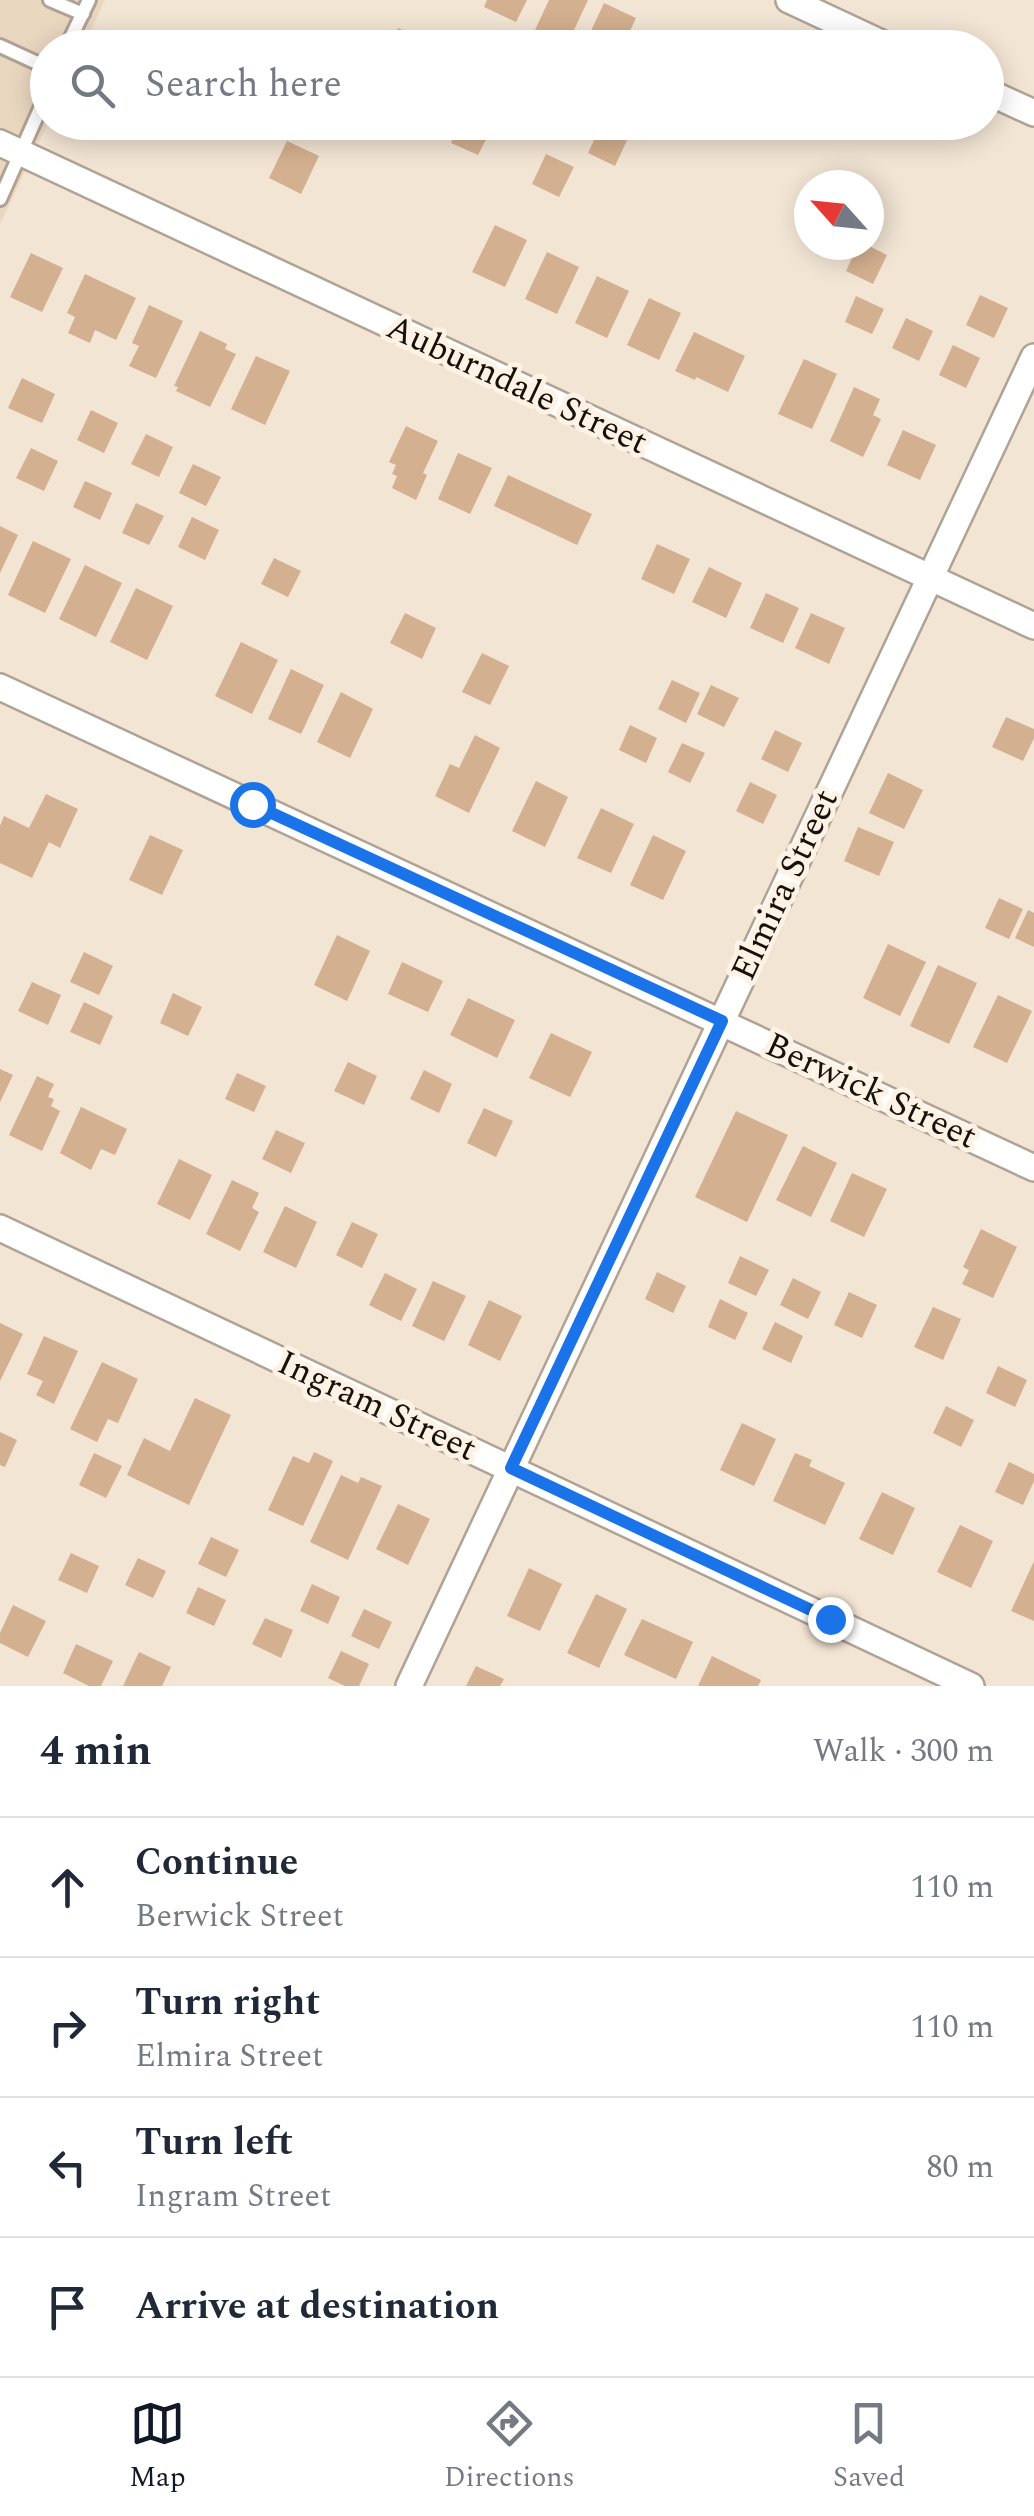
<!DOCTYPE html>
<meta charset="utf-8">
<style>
:root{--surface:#fff;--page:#f2f2f3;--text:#1f2937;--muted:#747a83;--line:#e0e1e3;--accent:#111827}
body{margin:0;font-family:Spectral,serif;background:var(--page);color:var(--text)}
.compass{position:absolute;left:794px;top:170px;width:90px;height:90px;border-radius:50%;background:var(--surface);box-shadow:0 5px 25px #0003;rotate:297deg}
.stop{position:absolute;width:30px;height:30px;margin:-22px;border:8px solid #1a73e8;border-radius:50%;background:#fff}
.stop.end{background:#1a73e8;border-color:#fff;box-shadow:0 2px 10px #0008}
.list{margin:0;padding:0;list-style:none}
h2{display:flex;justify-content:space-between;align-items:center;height:130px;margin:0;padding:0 40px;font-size:42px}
h2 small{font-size:32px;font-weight:400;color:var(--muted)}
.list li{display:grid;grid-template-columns:65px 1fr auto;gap:30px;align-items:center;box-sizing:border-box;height:140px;padding:0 40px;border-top:2px solid var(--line)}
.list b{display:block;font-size:38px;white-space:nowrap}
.list p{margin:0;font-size:32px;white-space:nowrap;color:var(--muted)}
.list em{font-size:32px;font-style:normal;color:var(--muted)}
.icon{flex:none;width:55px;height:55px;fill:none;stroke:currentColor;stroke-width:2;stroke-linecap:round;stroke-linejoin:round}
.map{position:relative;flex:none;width:1034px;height:1686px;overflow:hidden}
.search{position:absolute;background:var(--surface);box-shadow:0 5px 25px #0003;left:30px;right:30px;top:30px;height:110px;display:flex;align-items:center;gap:25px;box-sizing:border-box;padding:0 35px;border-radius:55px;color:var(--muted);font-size:38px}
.sheet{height:690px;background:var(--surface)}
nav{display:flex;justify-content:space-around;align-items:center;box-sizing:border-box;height:140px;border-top:2px solid var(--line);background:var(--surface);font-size:28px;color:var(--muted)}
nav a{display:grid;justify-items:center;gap:5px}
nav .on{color:var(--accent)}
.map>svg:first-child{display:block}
.built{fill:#ead7c0}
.building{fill:#d3b08f}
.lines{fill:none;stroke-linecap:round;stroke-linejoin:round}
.service-casing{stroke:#b1a394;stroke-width:18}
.minor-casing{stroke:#b1a394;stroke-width:30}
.service{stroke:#fff;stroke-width:12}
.minor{stroke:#fff;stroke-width:25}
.route{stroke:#1a73e8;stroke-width:12}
.labels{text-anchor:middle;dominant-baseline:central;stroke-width:10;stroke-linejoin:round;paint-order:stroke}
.street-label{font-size:35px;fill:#16110b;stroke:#fef2e5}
</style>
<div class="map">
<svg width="1034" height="1686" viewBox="0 0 1034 1686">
<rect width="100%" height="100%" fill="#f3e5d4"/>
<polygon class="built" points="0,0 105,0 83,47 48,48 48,123 0,224"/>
<g class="building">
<polygon points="487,0 527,0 516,22 484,7"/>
<polygon points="549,0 588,0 567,45 535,30"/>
<polygon points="604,3 636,18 622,48 583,48"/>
<polygon points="398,28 425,41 422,48 389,48"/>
<polygon points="658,32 691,48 651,48"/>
<polygon points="461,122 485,122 493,126 478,155 451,143"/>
<polygon points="539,122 573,122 565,139 537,126"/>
<polygon points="602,123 629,136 615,166 588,153"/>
<polygon points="287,141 319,156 301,194 269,178"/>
<polygon points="546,154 574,167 559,197 532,184"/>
<polygon points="495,225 527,240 505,287 472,272"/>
<polygon points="858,245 867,245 887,255 873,284 846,271"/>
<polygon points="547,252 579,267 557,314 525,299"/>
<polygon points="31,253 63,268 42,312 10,297"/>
<polygon points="85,274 136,298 116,340 95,330 90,343 68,333 75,317 67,313"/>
<polygon points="597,276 629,291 607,338 575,323"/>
<polygon points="980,295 1008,308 994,338 966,325"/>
<polygon points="856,296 884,309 872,334 845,322"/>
<polygon points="649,298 681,313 659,360 627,345"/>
<polygon points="149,305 183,321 156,378 129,366 139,346 132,343"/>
<polygon points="906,318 933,331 919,361 892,348"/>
<polygon points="200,331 227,344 225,349 236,354 210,407 176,391 178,387 174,386"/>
<polygon points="694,332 745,356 728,392 696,377 695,380 675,371"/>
<polygon points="953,345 980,358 966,388 939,375"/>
<polygon points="256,356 290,371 265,425 231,409"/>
<polygon points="804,359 837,374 812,429 778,414"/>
<polygon points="22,378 55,394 42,423 8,408"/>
<polygon points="854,387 880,399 873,415 881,419 863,457 830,441"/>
<polygon points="91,410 118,423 104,453 77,440"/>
<polygon points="406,426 438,441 423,473 427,475 416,500 392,488 397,476 392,474 396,465 389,462"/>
<polygon points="903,430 936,445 920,480 887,465"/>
<polygon points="146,434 173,447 159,477 131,464"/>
<polygon points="31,448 58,461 44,491 16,478"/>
<polygon points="458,453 492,468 470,514 438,499"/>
<polygon points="193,464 221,477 206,506 179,493"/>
<polygon points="508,475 592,514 577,545 494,506"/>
<polygon points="85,481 112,493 100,520 73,507"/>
<polygon points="136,503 164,516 149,545 122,533"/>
<polygon points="192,517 219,530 205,560 178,547"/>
<polygon points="0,526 18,535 0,573"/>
<polygon points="33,541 71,559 45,613 8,595"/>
<polygon points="657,544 690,559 674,594 641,579"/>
<polygon points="274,558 301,571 288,597 261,584"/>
<polygon points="85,565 122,583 96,637 59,619"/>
<polygon points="709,567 742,583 726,618 692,602"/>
<polygon points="136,588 173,606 147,660 110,642"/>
<polygon points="766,593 799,608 783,643 750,628"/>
<polygon points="405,613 436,628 422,659 390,643"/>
<polygon points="811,613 845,628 829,664 795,648"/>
<polygon points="241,642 278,660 252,714 215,696"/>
<polygon points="482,653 509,666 490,705 462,692"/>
<polygon points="291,669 324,685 301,734 268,719"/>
<polygon points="672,680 700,693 686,723 658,709"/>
<polygon points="711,685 739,698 724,727 697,714"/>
<polygon points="341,692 373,709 350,758 317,742"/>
<polygon points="1006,717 1034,729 1034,738 1023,761 992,747"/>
<polygon points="630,725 657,738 646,763 619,750"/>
<polygon points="775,730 802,743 788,772 761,759"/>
<polygon points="475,735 500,748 469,813 435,796 450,764 459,768"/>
<polygon points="682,743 705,753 690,783 668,772"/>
<polygon points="888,773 923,790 904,829 869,813"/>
<polygon points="536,781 568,797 545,847 512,831"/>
<polygon points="750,782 777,795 763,824 736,811"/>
<polygon points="46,794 78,809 60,848 49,842 32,878 0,863 0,826 4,816 29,828"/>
<polygon points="601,808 634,824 611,873 577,858"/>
<polygon points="858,827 894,842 879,876 844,861"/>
<polygon points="150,835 183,850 162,895 129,880"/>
<polygon points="653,835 686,851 663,900 630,885"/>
<polygon points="999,898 1023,909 1009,939 985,928"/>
<polygon points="1028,910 1034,913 1034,947 1015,938"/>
<polygon points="337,935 370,951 347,1001 314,985"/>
<polygon points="888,944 926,962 900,1016 863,998"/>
<polygon points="84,952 113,966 99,995 70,982"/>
<polygon points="402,962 443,981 428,1012 388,994"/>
<polygon points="938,965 977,983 949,1044 910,1026"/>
<polygon points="32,982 61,995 48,1025 18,1011"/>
<polygon points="173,993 202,1007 188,1036 160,1023"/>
<polygon points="998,995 1032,1011 1007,1063 973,1047"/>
<polygon points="468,998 515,1020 497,1058 450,1035"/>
<polygon points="84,1002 113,1016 100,1045 70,1032"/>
<polygon points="551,1033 592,1052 570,1097 529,1078"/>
<polygon points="348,1062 377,1076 364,1105 334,1091"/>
<polygon points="0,1069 13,1075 0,1102"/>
<polygon points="424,1070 452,1084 439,1113 410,1099"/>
<polygon points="237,1073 266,1086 254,1112 225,1099"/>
<polygon points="37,1076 54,1084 48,1097 54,1099 51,1106 60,1111 42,1151 9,1135"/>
<polygon points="81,1107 127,1129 115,1155 101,1149 91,1170 60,1153"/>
<polygon points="484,1108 513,1121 496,1157 467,1143"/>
<polygon points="736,1111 788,1135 747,1222 695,1197"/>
<polygon points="276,1130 305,1143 291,1173 262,1159"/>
<polygon points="803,1146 837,1163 811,1217 776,1200"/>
<polygon points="179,1159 212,1175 190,1220 157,1204"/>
<polygon points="852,1173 887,1189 864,1237 830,1221"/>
<polygon points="232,1180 259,1193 252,1208 259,1212 240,1251 206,1234"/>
<polygon points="285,1206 317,1222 296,1268 263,1252"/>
<polygon points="352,1222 378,1234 362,1268 336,1255"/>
<polygon points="981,1229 1017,1247 993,1298 962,1284 969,1270 963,1267"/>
<polygon points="740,1256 769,1270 756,1296 728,1283"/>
<polygon points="657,1272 686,1286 673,1313 645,1299"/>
<polygon points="385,1273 417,1289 401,1321 369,1305"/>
<polygon points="793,1278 821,1292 808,1319 780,1305"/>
<polygon points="433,1281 466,1296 444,1341 412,1326"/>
<polygon points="849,1292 877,1305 862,1338 834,1325"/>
<polygon points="720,1299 748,1313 735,1340 708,1327"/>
<polygon points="489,1300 522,1316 500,1361 468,1345"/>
<polygon points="933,1307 961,1319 943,1360 914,1347"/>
<polygon points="775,1322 803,1336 791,1363 762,1349"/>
<polygon points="0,1323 23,1334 0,1381"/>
<polygon points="44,1336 78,1351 54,1404 36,1395 43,1381 27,1374"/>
<polygon points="102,1362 138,1379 118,1423 108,1419 97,1442 70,1429"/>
<polygon points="998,1366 1027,1380 1015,1407 986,1393"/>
<polygon points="195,1398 231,1415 189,1505 127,1475 144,1438 170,1451"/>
<polygon points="946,1406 974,1420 961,1447 933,1433"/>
<polygon points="742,1423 776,1439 754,1486 720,1470"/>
<polygon points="0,1432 17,1440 5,1467 0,1465"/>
<polygon points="314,1452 333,1461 303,1526 268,1510 293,1456 309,1463"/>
<polygon points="94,1453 122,1466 106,1498 79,1485"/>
<polygon points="795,1453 812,1460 809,1466 845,1483 825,1525 773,1501"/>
<polygon points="1009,1462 1034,1474 1034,1481 1023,1505 995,1492"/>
<polygon points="341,1475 358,1483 361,1477 382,1486 348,1560 310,1542"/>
<polygon points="882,1492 915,1508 893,1555 859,1539"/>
<polygon points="398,1504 430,1519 408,1565 376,1549"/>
<polygon points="960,1525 993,1541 971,1588 937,1572"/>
<polygon points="211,1537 239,1550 226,1577 198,1564"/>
<polygon points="71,1553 99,1566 87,1593 58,1580"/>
<polygon points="138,1558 166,1571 153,1598 125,1585"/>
<polygon points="1034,1561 1034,1621 1011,1611"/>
<polygon points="529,1568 562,1584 540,1631 507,1616"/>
<polygon points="312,1584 340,1597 328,1624 300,1611"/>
<polygon points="198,1587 226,1600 214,1626 186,1613"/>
<polygon points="596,1594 627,1609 599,1668 567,1653"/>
<polygon points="13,1605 46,1621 28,1657 0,1643 0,1633"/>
<polygon points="364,1609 392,1622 379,1649 351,1636"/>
<polygon points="265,1618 293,1630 281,1658 252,1644"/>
<polygon points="642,1619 693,1642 676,1679 624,1655"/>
<polygon points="76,1644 113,1661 101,1686 89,1686 63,1673"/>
<polygon points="341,1651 369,1664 359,1686 345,1686 328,1678"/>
<polygon points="139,1652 171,1667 162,1686 123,1686"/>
<polygon points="712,1656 761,1680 758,1686 698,1686"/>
<polygon points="476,1666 504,1679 500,1686 466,1686"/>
</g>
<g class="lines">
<g class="service-casing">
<g id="service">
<polyline points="50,0 83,14"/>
<polyline points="0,46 48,68"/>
<polyline points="66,48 89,0"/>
<polyline points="0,199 48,91"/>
</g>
</g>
<g class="minor-casing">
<g id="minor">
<polyline points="789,0 892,48"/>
<polyline points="986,91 1034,113"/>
<polyline points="0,143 1034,626"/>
<polyline points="0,687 1034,1168"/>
<polyline points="0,1228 971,1686"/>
<polyline points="409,1686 1034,357"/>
</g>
</g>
<use href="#service" class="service"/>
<use href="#minor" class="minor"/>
</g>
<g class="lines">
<polyline class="route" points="252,804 722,1021 511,1468 830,1619"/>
</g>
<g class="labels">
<g class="street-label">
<text transform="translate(517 385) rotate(25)">Auburndale Street</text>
<text transform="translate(785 885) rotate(-65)">Elmira Street</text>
<text transform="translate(871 1091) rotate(25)">Berwick Street</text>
<text transform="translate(377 1406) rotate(25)">Ingram Street</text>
</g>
</g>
</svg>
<svg class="compass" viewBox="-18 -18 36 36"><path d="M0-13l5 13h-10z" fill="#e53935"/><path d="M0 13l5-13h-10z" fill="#747a83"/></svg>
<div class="stop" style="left:252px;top:804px"></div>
<div class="stop end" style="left:830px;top:1619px"></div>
<div class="search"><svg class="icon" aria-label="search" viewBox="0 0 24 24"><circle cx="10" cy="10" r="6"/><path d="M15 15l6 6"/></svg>Search here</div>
</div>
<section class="sheet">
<h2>4 min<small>Walk · 300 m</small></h2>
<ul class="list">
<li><svg class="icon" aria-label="ahead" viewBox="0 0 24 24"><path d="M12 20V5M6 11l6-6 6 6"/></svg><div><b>Continue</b><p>Berwick Street</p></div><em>110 m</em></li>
<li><svg class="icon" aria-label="right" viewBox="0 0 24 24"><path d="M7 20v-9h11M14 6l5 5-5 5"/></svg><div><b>Turn right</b><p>Elmira Street</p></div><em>110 m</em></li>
<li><svg class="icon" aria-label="left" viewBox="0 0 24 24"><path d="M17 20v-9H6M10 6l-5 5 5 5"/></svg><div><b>Turn left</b><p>Ingram Street</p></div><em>80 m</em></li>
<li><svg class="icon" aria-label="arrive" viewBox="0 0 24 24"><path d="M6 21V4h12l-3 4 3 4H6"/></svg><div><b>Arrive at destination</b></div></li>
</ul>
</section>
<nav>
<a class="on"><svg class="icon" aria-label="map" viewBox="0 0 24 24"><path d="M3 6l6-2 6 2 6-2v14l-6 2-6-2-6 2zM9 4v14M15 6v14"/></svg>Map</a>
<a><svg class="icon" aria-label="directions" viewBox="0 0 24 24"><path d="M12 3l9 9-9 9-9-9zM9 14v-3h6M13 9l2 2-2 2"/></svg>Directions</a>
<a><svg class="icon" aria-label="saved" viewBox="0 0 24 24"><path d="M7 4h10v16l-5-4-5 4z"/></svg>Saved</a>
</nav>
